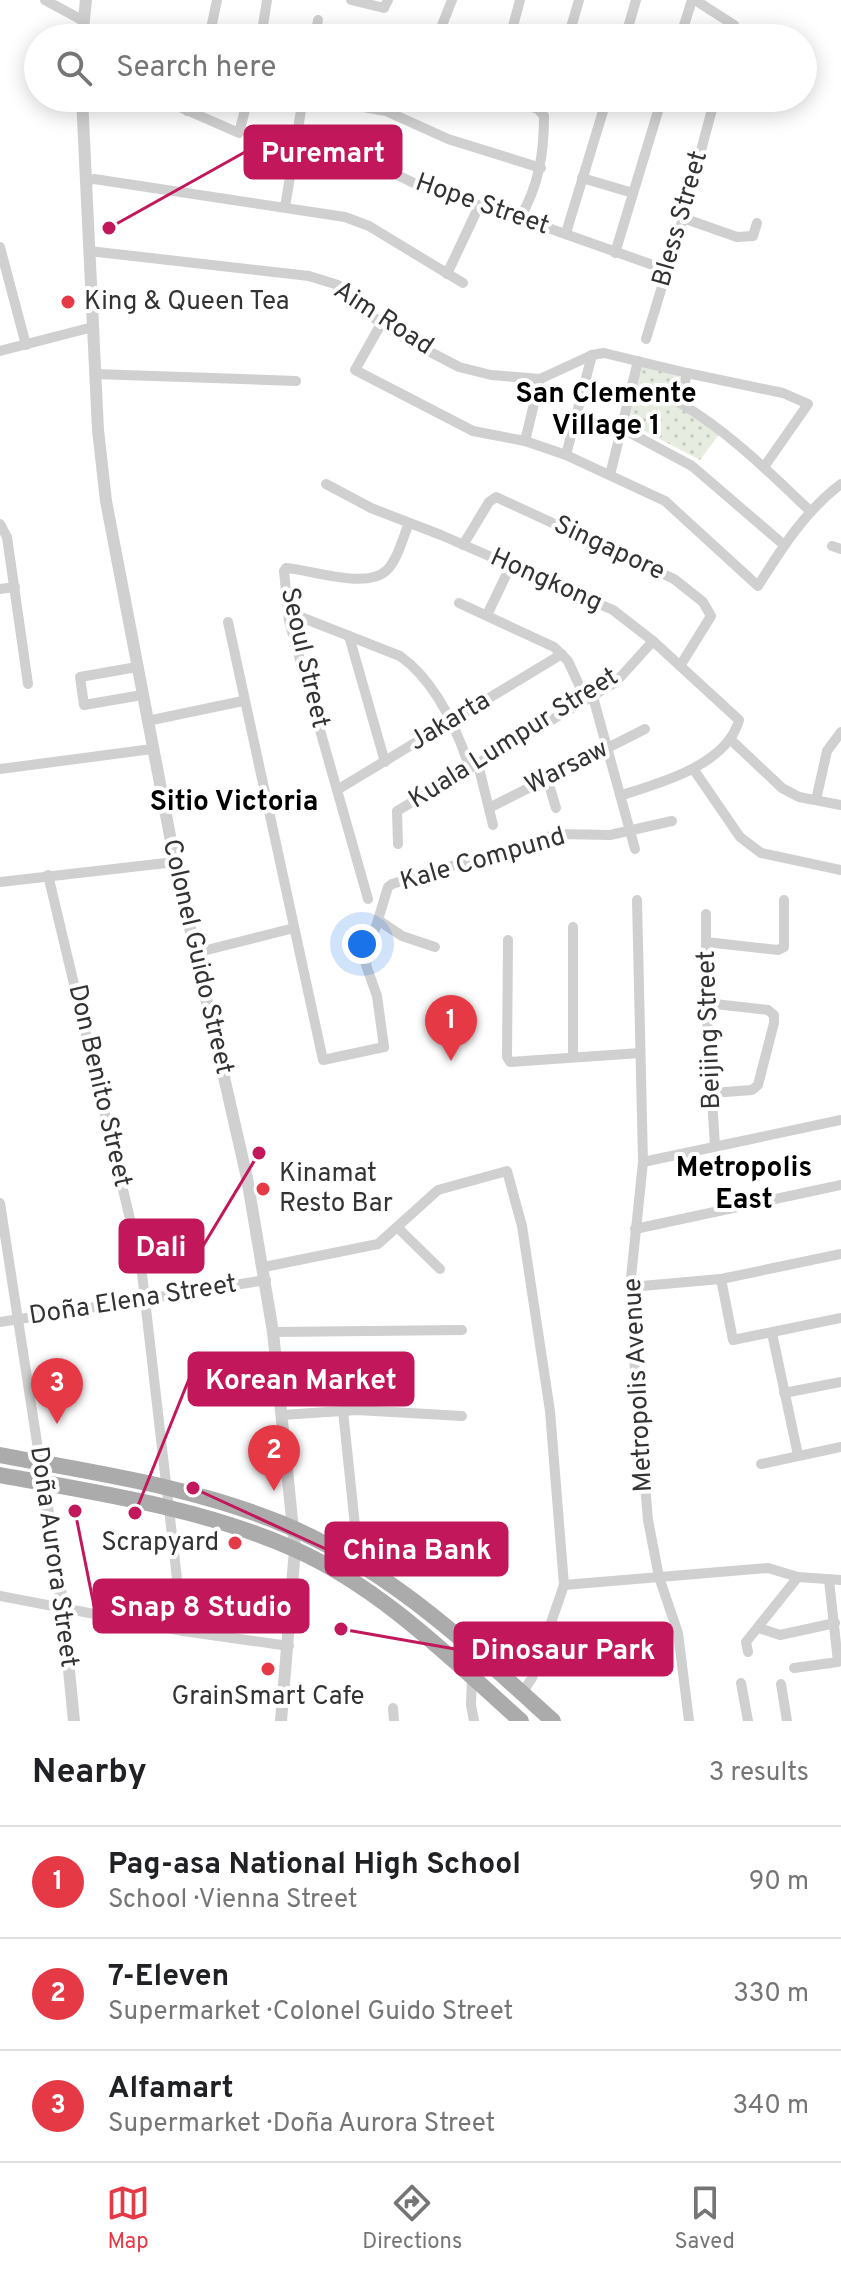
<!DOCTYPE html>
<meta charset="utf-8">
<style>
:root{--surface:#fff;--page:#f2f2f2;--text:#202124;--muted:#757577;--line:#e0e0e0;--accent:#e63946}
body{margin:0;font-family:Overpass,sans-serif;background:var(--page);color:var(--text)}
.you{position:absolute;left:362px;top:944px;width:28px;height:28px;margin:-20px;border:6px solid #fff;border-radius:50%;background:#1a73e8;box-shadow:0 0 0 12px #1a73e833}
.badge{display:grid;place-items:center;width:52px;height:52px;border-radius:50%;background:var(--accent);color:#fff;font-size:26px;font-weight:700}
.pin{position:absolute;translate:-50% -66px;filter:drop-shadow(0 2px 4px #0008)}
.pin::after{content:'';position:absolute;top:42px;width:28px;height:24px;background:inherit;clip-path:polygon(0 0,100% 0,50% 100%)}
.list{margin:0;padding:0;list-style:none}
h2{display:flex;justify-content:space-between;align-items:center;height:104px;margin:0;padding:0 32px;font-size:34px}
h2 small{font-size:26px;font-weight:400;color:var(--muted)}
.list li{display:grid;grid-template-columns:52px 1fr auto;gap:24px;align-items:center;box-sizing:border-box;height:112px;padding:0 32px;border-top:2px solid var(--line)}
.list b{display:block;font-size:30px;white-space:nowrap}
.list p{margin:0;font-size:26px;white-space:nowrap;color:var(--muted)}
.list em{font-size:26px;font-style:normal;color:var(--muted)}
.icon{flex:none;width:44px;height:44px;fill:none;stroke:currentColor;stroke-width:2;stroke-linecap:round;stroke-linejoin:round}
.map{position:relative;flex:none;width:841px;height:1721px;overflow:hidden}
.search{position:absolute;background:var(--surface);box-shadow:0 4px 20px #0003;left:24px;right:24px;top:24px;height:88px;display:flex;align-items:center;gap:20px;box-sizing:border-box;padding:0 28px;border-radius:44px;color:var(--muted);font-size:30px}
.sheet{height:440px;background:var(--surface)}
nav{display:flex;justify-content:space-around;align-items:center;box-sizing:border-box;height:112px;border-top:2px solid var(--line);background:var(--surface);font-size:22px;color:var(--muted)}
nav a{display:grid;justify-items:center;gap:4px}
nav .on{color:var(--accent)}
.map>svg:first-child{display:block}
.park{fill:url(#park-dots)}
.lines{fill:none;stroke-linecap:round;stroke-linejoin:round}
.minor{stroke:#d0d0d0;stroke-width:10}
.tertiary{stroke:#d0d0d0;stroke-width:12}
.primary{stroke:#ababab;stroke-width:16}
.poi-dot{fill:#e63946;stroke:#fff;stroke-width:3}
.labels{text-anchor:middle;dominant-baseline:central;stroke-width:8;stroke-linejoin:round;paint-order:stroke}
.street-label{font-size:26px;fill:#333;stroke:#fff}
.poi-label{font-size:26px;fill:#333;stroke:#fff;text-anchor:start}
.neighbourhood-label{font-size:28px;font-weight:bold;fill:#000;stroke:#fff}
.leader{fill:none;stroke:#c2185b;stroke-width:3}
.callout-dot{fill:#c2185b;stroke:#fff;stroke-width:3}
.callout{fill:#c2185b;stroke:#c2185b;stroke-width:3}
.callout-label{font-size:28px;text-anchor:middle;font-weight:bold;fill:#fff}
</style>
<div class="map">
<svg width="841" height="1721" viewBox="0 0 841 1721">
<defs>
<pattern id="park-dots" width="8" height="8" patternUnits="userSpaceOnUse" patternTransform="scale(2)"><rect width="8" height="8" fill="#e6ecdf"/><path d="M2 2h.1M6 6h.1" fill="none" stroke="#c6cbc0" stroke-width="1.8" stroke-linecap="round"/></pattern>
</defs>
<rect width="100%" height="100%" fill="#fff"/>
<polygon class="park" points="639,366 677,375 681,378 675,405 720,433 700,460 629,423"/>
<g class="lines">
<g class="minor">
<polyline points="45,0 82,20"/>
<polyline points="351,0 384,8 388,0"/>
<polyline points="520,0 512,30 515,35 522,38"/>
<polyline points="695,0 734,25 731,38"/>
<polyline points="209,38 217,0"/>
<polyline points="261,38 267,0"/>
<polyline points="315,38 318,20"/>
<polyline points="437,38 452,0"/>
<polyline points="568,38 579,0"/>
<polyline points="625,38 636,0"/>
<polyline points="680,38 692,0"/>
<polyline points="159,98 239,133 248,98"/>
<polyline points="312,98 386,111 448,139 541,168"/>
<path d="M 507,98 L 538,109 L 544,116 C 544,153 539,185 520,218"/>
<polyline points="187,111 191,98"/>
<polyline points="295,151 377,165 424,188 520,218 667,270"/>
<polyline points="582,178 633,193"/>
<polyline points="86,181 94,179 345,217 369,226 463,283"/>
<polyline points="285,207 303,98"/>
<polyline points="683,218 737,237 753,236 757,223"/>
<polyline points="566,233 607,98"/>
<polyline points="0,247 26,345"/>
<polyline points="89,251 309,276 338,285 381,324 413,343 459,367 491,375 540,379 592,355 604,353 687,373 783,393 808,404 764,467"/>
<polyline points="615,253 662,98"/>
<polyline points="447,274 479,206"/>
<path d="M 381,324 L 355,370 L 473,431 L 525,441 L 566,455 L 665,501 L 758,586 C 782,548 805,511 841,484"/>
<polyline points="646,339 683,218 715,98"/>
<polyline points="0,351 93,327"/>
<path d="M 687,373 L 680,403 C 729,432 769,472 810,511"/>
<polyline points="95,374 296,381"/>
<polyline points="623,429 692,466 784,545"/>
<polyline points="525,441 540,379"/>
<polyline points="566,455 592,355"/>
<polyline points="610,475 638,361"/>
<path d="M 326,484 L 371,508 L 441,535 L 613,610 L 653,641 L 739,720 C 727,765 660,783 622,795"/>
<polyline points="0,524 7,537 28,684"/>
<polyline points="463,545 489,502 496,497 674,579 703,602 711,616 680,666"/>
<polyline points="832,546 841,549"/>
<polyline points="0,589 15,587"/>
<polyline points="459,603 554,647 568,661 586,700"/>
<path d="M 288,612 L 400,656 C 435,681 457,729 470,769"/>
<polyline points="487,615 511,565"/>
<polyline points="228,622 323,1060 384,1047 377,996 366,965 367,956 388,887 392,884 558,834 610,835 672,821"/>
<polyline points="349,636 385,762"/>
<polyline points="137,667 80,677 84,705 142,695"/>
<polyline points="593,697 635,849"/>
<polyline points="147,721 243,701"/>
<polyline points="730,739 782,788 799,797 841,805"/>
<polyline points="478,764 493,825"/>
<polyline points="0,769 152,749"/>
<polyline points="694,770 740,837 761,853 841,870"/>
<polyline points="547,778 556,808"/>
<polyline points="337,790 562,654"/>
<polyline points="816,800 827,751 841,732"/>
<polyline points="489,808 645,729"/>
<polyline points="398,844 397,811 616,682 653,641"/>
<polyline points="48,875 141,1265 183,1631"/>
<polyline points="0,882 175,862"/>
<path d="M 368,899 L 289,621 L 284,571 L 286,568 C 312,570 367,590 387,570 C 398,559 403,537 409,523"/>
<polyline points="637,900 643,1162 630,1287 634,1357 648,1520 659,1577 678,1633 689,1721"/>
<polyline points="706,914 706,1003 715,1146"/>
<polyline points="378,920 402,936 435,947"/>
<polyline points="573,927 573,1057"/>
<polyline points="508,940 507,1057 510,1062 640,1053"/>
<polyline points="706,942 778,950 784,947 784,900"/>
<polyline points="195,953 294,928"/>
<polyline points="706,1003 768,1010 774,1015 774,1023 758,1085 752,1090 712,1093"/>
<polyline points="643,1162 841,1120"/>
<polyline points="0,1203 40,1462"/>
<polyline points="398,1228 440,1269"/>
<polyline points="635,1229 841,1185"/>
<polyline points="264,1267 378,1244 438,1190 507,1171 522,1226 550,1411 564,1585 532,1678 522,1693"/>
<polyline points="721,1279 733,1340 841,1318"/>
<polyline points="630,1287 721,1279 841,1254"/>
<polyline points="0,1322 266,1280"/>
<polyline points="273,1332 462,1330"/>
<polyline points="772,1333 798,1455"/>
<polyline points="784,1393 841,1382"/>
<polyline points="343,1411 359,1564"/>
<polyline points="282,1415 357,1410 462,1416"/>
<polyline points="761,1464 841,1447"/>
<polyline points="564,1585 768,1568 798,1577 841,1580"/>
<polyline points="0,1596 183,1631 289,1646"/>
<polyline points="759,1628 780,1635 835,1623"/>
<polyline points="748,1652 746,1642 798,1577"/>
<polyline points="794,1668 838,1662 829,1580"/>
<polyline points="472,1677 471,1705 474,1721"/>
<polyline points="741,1683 748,1721"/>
<polyline points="781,1684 787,1721"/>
<polyline points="393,1708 394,1721"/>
</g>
<g class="tertiary">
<polyline points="82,38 86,0"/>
<polyline points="82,98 98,430 106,501 175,862 247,1178 273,1332 295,1549 281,1721"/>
<polyline points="40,1462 63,1609 74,1721"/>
</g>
<g class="primary">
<path d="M 0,1455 C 94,1473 189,1486 278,1522 C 384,1564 470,1646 553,1721"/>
<path d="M 0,1475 C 99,1493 202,1508 294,1549 C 380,1587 452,1659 521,1721"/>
</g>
</g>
<g class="poi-dot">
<circle cx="68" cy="302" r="8"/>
<circle cx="263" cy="1189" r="8"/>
<circle cx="235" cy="1543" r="8"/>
<circle cx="268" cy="1669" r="8"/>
</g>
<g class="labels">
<g class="street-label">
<text transform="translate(482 205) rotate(19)">Hope Street</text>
<text transform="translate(681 219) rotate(-74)">Bless Street</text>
<text transform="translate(383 319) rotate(33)">Aim Road</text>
<text transform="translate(609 549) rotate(25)">Singapore</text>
<text transform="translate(546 581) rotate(24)">Hongkong</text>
<text transform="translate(304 658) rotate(77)">Seoul Street</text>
<text transform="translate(450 722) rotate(-31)">Jakarta</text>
<text transform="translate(514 739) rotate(-32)">Kuala Lumpur Street</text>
<text transform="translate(567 768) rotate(-27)">Warsaw</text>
<text transform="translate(483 860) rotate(-16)">Kale Compund</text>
<text transform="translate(197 957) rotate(77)">Colonel Guido Street</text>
<text transform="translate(710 1030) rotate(-92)">Beijing Street</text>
<text transform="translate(99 1086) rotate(77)">Don Benito Street</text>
<text transform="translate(133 1301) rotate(-9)">Doña Elena Street</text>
<text transform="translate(639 1385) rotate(-93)">Metropolis Avenue</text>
<text transform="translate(53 1557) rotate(82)">Doña Aurora Street</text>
</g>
<g class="poi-label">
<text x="84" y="302">King &amp; Queen Tea</text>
<text x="279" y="1174">Kinamat<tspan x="279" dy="30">Resto Bar</tspan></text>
<text x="219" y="1543" text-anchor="end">Scrapyard</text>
<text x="268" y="1697" text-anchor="middle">GrainSmart Cafe</text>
</g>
<g class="neighbourhood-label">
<text x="606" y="395">San Clemente<tspan x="606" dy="32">Village 1</tspan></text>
<text x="234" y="803">Sitio Victoria</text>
<text x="744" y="1169">Metropolis<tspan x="744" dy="32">East</tspan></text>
</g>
</g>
<path class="leader" d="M109 228L245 152M259 1153L203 1246M135 1513L189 1379M193 1488L326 1549M75 1511L94 1606M341 1629L455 1649"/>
<g class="callout-dot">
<circle cx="109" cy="228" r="8"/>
<circle cx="259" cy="1153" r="8"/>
<circle cx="135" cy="1513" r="8"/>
<circle cx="193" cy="1488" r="8"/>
<circle cx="75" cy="1511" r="8"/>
<circle cx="341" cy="1629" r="8"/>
</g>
<g class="callout">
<rect x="245" y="126" width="156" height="52" rx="8"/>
<rect x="120" y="1220" width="83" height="52" rx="8"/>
<rect x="189" y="1353" width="224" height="52" rx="8"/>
<rect x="326" y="1523" width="181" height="52" rx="8"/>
<rect x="94" y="1580" width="214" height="52" rx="8"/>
<rect x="455" y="1623" width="217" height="52" rx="8"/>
</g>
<g class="callout-label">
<text x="323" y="162">Puremart</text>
<text x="161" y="1256">Dali</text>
<text x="301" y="1389">Korean Market</text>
<text x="417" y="1559">China Bank</text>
<text x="201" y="1616">Snap 8 Studio</text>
<text x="563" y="1659">Dinosaur Park</text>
</g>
</svg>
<div class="you"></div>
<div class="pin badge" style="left:451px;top:1061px">1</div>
<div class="pin badge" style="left:274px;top:1491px">2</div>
<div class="pin badge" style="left:57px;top:1424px">3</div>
<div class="search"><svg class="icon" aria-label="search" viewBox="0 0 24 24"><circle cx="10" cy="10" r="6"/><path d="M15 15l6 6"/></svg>Search here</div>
</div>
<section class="sheet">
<h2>Nearby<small>3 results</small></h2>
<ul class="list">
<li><span class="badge">1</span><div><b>Pag-asa National High School</b><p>School · Vienna Street</p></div><em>90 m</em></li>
<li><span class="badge">2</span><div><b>7-Eleven</b><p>Supermarket · Colonel Guido Street</p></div><em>330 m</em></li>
<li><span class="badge">3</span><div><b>Alfamart</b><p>Supermarket · Doña Aurora Street</p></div><em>340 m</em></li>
</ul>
</section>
<nav>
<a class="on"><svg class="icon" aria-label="map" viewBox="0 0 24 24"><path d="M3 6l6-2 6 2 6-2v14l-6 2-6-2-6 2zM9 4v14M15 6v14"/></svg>Map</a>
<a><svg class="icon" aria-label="directions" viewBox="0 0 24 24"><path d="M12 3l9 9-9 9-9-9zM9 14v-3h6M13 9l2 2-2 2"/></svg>Directions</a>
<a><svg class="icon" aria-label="saved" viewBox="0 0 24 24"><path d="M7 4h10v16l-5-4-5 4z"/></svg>Saved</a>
</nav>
